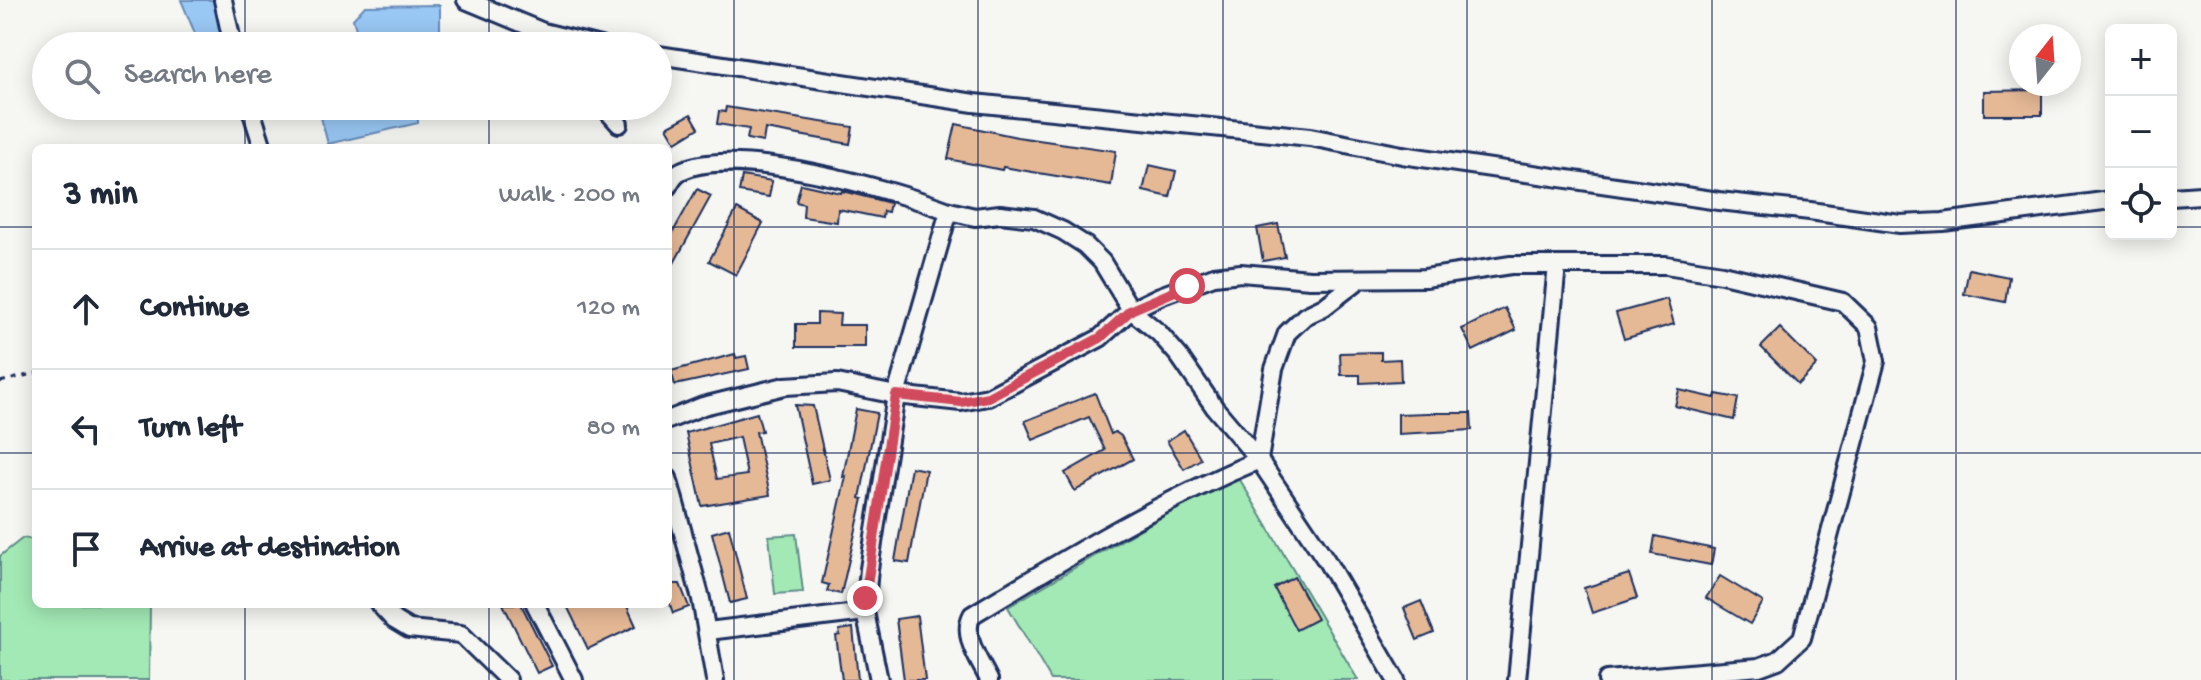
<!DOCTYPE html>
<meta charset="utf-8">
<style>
:root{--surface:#fff;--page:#f2f2f3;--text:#1f2937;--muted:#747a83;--line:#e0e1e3}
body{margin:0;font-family:"Gochi Hand",sans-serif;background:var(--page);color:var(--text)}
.controls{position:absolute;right:24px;top:24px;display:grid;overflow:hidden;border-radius:12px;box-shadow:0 4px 20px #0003}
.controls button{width:72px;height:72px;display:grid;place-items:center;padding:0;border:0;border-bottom:2px solid var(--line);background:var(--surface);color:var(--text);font:40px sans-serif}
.compass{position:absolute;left:2009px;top:24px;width:72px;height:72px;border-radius:50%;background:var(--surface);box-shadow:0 4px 20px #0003;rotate:17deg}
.stop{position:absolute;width:24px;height:24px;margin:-18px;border:6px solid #d1495b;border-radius:50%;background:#fff}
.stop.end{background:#d1495b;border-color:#fff;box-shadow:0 2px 8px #0008}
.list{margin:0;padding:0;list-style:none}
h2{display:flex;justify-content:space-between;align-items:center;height:104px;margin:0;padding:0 32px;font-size:34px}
h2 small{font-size:26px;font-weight:400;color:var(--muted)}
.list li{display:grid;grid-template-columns:52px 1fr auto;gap:24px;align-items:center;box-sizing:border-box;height:120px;padding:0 32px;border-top:2px solid var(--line)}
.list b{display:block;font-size:30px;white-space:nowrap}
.list em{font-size:26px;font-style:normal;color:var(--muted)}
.icon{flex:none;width:44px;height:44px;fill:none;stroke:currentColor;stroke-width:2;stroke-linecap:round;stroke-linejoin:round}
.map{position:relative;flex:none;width:2201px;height:680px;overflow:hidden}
.search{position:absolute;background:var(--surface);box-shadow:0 4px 20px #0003;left:32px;top:32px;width:640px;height:88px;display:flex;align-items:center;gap:20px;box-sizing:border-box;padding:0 28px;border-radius:44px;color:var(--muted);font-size:30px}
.panel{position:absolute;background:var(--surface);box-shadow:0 4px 20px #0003;left:32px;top:144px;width:640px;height:464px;border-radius:12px}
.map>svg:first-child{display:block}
.green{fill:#a3e9b5;stroke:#5f8c8a;stroke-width:2}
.water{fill:#99c8f4;stroke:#678bb8;stroke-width:2}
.building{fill:#e6b996;stroke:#1b2f5e;stroke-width:2;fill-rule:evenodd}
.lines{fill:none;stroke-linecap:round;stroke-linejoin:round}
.minor-casing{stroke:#1b2f5e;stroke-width:22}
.path{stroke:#1b2f5e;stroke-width:3;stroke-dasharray:6 6;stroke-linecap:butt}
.minor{stroke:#f6f6f2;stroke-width:16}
.route{stroke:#d1495b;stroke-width:10}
.grid{fill:none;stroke:#1b2f5e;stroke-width:2;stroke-opacity:0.55}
</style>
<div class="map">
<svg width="2201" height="680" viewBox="0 0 2201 680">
<rect width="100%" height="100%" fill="#f6f6f2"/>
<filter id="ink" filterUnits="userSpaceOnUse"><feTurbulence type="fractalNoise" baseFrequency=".0125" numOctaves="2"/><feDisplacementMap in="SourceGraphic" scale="16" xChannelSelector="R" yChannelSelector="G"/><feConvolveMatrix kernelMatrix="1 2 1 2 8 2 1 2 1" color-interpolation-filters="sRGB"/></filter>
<g filter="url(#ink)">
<g class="green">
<polygon points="1236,473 1358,680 1051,680 1008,607"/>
<polygon points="796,534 803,592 775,594 769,536"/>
<polygon points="23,538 36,540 36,604 150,604 149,680 0,680 0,556"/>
</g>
<g class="water">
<polygon points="181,0 218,0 227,33 199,43"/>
<polygon points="440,5 440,46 361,46 353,19 365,6"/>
<polygon points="318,106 418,106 418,123 328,144"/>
</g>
<g class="building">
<polygon points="2042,90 2042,115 1984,115 1984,91"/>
<polygon points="726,107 853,127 850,144 765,129 763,142 747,139 749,129 717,124 719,111 725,112"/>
<polygon points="691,114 699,128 676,142 667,127"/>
<polygon points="956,124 1017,137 1116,151 1111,185 1003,167 1002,170 948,159"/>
<polygon points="1149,165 1176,171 1170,197 1143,191"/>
<polygon points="742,176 772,181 769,197 739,192"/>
<polygon points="801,184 841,193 842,191 890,203 888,212 883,211 882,218 838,209 837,222 803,217 804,204 796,202"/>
<polygon points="697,189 711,196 668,274 668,241"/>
<polygon points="737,209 763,223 736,275 709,261"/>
<polygon points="1278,224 1285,257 1263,261 1257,228"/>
<polygon points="1969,269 2009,277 2005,302 1964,294"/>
<polygon points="1667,299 1674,324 1624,339 1616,313"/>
<polygon points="1505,308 1516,330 1473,351 1462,329"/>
<polygon points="817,313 840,314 839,325 865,325 865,347 796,347 796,324 817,324"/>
<polygon points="1780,328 1817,365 1798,384 1761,347"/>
<polygon points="1381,352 1381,360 1400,359 1401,381 1360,383 1360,375 1341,375 1340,353"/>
<polygon points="735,354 736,358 746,356 749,369 675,385 671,371"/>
<polygon points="1679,390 1715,398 1716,394 1738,398 1734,420 1675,406"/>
<polygon points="1095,393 1111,434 1115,432 1121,436 1133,459 1075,491 1065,473 1105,450 1089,417 1033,440 1025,421"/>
<polygon points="795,405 813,406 830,480 812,484"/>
<polygon points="856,409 877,413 860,498 863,499 841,594 827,591 829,585 822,583 846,476 843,477"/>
<path d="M 757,413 L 762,431 L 756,432 L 770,495 L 702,506 L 686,433 ZM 739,437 L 747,475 L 717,479 L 709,444 Z"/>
<polygon points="1428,413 1471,413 1472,430 1398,434 1398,414"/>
<polygon points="1184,430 1201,459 1184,469 1167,441"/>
<polygon points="911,467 926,470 909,563 895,561"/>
<polygon points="729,528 747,599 730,603 712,533"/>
<polygon points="1655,536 1714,549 1711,565 1652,554"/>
<polygon points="1629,574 1637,598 1592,613 1584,588"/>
<polygon points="1720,576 1763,602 1750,624 1706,598"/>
<polygon points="1294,577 1317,619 1296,630 1274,588"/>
<polygon points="668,584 680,584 689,607 673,613 668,599"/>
<polygon points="1421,601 1434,633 1417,640 1404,608"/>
<polygon points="503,604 521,604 552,666 537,673"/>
<polygon points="566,604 626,604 636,626 588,649"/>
<polygon points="917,616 925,680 904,680 896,619"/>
<polygon points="853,628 858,680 842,680 836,636 840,635 839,630"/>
</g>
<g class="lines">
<g class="minor-casing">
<g id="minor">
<polyline points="223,0 233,46"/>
<polyline points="466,0 543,32 600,46"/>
<polyline points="658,55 974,103 1310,137 1402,155 1719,201 1810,211 1900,224 1943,222 2111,200"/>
<polyline points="250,106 263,148"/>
<polyline points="603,106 619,124"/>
<path d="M 668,186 C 671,181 674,175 679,172 C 731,143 894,190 949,211 L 896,395 L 869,569 L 865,612 L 879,680"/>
<polyline points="2171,197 2201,195"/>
<path d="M 949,211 L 975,217 L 1000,214 L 1034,218 L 1063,231 L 1085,245 L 1102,262 L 1131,310 L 1159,333 L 1179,356 L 1215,408 L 1259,460 C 1159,502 1064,559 972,615 C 961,636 980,661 989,680"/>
<polyline points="1360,279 1324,307 1305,316 1287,333 1274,369 1259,460 1326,560 1396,680"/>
<polyline points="668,420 703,406 785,386 837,383 896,395 961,402 988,397 1100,338 1131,310 1160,296 1214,276 1241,273 1310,279 1425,278 1511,265 1557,265"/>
<polyline points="668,478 701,599 715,680"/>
<polyline points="379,604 394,620 409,629 461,634 508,680"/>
<polyline points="535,604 574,680"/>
<polyline points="708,631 865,612"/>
<polyline points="1517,680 1557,265 1666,265 1722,274 1843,302 1869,327 1876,361 1802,638 1778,660 1759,667 1607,680"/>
</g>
</g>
<polyline class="path" points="0,382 36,373"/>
<use href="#minor" class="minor"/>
</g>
</g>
<g class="lines" filter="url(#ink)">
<polyline class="route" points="865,598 896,395 961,402 988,397 1100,338 1131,310 1187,286"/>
</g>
<path class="grid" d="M 245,0 L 245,46M 489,0 L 489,46M 734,0 L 734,680M 978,0 L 978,680M 1223,0 L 1223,680M 1467,0 L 1467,680M 1712,0 L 1712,680M 1956,0 L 1956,680M 245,106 L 245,148M 489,106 L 489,148M 0,227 L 36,227M 668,227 L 2111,227M 2171,227 L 2201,227M 0,453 L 36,453M 668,453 L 2201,453M 245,604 L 245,680M 489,604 L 489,680"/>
</svg>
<div class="controls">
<button>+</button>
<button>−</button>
<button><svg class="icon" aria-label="locate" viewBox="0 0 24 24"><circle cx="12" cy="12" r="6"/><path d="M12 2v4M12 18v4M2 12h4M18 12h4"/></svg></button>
</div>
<svg class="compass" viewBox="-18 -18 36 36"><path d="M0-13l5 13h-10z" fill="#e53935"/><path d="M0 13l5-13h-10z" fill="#747a83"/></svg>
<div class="stop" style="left:1187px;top:286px"></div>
<div class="stop end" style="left:865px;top:598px"></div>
<div class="search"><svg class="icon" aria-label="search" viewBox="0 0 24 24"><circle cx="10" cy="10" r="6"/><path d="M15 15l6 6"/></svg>Search here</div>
<section class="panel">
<h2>3 min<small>Walk · 200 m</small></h2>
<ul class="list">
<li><svg class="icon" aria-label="ahead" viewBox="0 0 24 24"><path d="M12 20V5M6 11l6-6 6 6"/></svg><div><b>Continue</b></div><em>120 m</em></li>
<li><svg class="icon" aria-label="left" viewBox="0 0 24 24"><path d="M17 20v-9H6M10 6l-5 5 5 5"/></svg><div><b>Turn left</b></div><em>80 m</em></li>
<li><svg class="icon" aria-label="arrive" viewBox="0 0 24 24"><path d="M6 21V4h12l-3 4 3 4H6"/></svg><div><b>Arrive at destination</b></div></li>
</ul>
</section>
</div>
